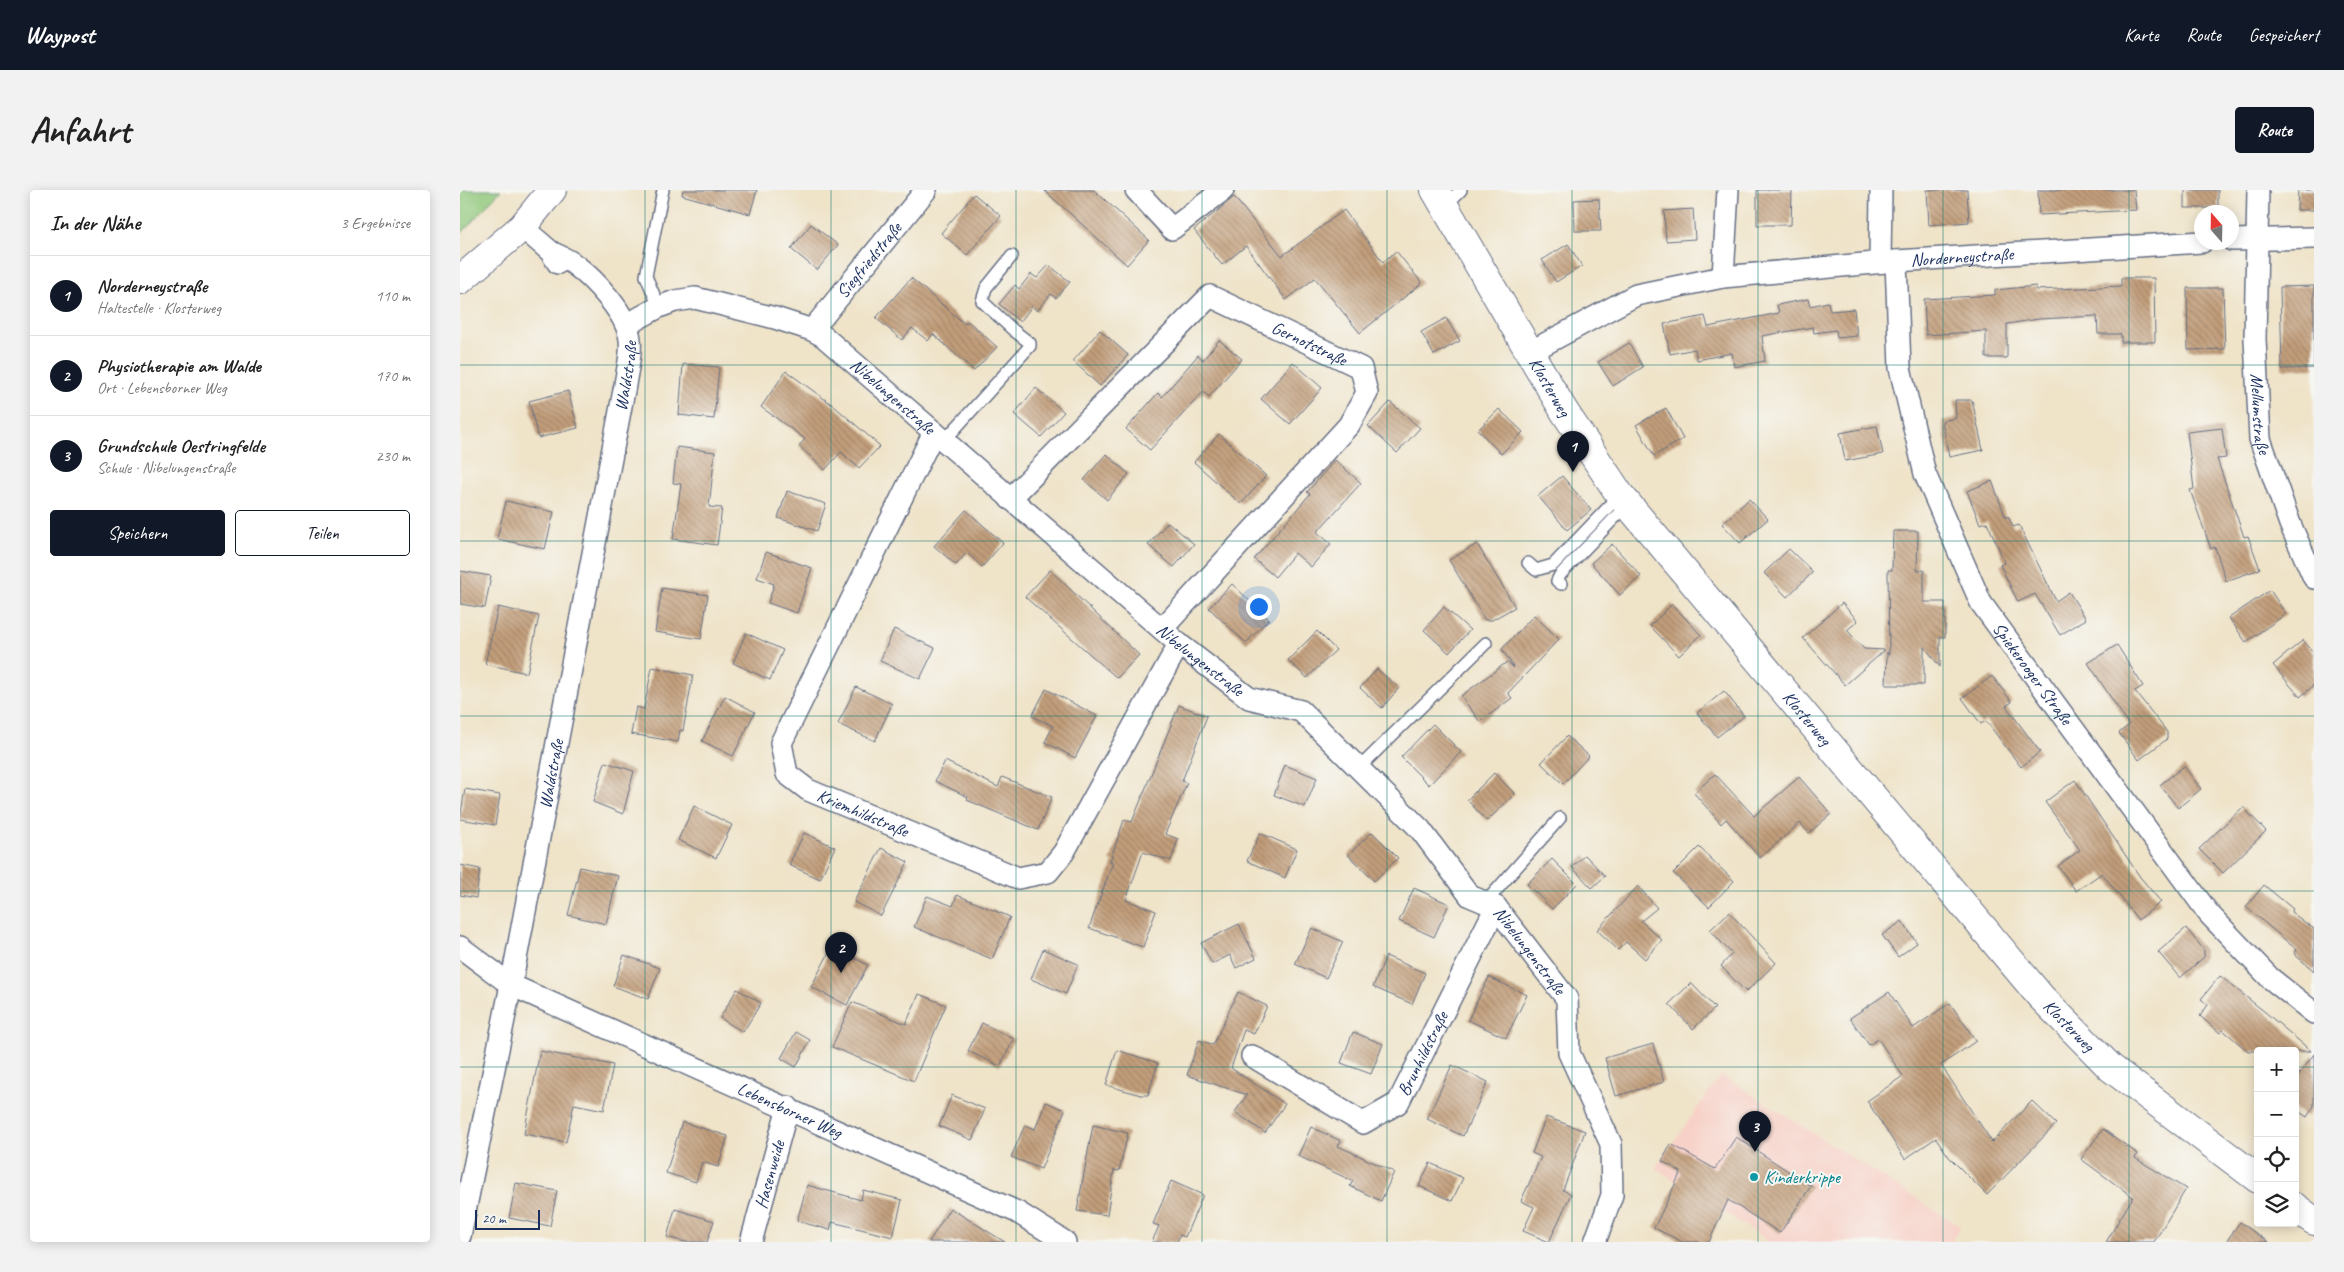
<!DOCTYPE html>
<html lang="de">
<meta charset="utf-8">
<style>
:root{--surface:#fff;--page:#f2f2f2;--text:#222;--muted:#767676;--line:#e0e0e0;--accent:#111827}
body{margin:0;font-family:Caveat,sans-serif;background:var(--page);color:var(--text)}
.controls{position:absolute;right:15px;bottom:15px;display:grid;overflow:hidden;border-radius:5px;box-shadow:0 2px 12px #0003}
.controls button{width:45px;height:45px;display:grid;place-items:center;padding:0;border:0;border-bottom:1px solid var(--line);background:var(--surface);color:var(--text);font:25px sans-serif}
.compass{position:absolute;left:1734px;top:15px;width:45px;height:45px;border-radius:50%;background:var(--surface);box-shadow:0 2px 12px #0003;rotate:340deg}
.scale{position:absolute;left:15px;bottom:12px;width:65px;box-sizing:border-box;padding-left:5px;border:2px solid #1b2f5e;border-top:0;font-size:14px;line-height:18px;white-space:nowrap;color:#1b2f5e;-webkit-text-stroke:4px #f6f6f2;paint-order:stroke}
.you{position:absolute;left:798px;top:416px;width:18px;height:18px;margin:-12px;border:4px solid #fff;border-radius:50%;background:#1a73e8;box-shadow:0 0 0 8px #1a73e833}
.badge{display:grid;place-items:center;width:32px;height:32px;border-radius:50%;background:var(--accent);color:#fff;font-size:16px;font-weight:700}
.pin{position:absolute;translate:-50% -41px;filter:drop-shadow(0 1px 2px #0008)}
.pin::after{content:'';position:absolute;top:26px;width:18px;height:15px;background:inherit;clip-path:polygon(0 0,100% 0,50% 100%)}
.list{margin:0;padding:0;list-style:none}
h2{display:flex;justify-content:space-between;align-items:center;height:65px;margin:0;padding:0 20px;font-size:21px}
h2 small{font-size:16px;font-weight:400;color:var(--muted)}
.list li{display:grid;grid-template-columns:32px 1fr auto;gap:15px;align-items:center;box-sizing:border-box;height:80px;padding:0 20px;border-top:1px solid var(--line)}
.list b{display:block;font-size:19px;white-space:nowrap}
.list p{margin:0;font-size:16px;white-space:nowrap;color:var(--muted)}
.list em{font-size:16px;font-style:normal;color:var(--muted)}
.actions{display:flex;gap:10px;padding:15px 20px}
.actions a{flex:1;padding:11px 0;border:1px solid var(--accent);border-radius:5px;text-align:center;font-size:18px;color:var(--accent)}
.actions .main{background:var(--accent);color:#fff}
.icon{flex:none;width:28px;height:28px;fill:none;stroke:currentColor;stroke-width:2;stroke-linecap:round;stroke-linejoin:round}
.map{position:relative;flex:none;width:1854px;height:1052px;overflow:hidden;border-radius:5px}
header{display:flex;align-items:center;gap:30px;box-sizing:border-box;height:70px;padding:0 25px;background:var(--accent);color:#fff}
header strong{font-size:24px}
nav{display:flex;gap:28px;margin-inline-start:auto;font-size:18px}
.intro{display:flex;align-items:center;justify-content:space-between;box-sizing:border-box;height:120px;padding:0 30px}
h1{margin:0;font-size:35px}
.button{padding:12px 22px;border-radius:5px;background:var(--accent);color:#fff;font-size:18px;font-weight:700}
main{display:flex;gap:30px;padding:0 30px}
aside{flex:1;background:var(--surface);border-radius:5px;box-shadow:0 2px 12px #0003}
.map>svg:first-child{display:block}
.built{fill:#f7d1c7}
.green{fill:#90c77a;stroke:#567b6c}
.building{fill:url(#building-back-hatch)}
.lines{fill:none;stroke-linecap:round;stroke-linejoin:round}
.service-casing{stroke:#656e83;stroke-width:14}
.minor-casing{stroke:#656e83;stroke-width:24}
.tertiary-casing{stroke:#656e83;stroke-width:30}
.service{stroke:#fff;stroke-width:11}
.minor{stroke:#fff;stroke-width:21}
.tertiary{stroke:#fff;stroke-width:28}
.grid{fill:none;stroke:#0f766e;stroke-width:1;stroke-opacity:0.55}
.culture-dot{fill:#0f9aa8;stroke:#f6f6f2;stroke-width:2}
.labels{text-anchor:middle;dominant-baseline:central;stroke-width:4;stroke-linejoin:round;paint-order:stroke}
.street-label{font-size:18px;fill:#1b2f5e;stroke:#f6f6f2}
.culture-label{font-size:18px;fill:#0d838f;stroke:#f6f6f2;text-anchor:start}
</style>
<header>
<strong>Waypost</strong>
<nav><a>Karte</a><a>Route</a><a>Gespeichert</a></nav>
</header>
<div class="intro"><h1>Anfahrt</h1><a class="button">Route</a></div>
<main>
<aside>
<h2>In der Nähe<small>3 Ergebnisse</small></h2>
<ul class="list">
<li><span class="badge">1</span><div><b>Norderneystraße</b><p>Haltestelle · Klosterweg</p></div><em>110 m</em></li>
<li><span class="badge">2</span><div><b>Physiotherapie am Walde</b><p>Ort · Lebensborner Weg</p></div><em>170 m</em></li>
<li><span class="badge">3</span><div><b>Grundschule Oestringfelde</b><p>Schule · Nibelungenstraße</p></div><em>230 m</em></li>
</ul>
<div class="actions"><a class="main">Speichern</a><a>Teilen</a></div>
</aside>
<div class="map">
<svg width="1854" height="1052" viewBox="0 0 1854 1052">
<defs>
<pattern id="building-back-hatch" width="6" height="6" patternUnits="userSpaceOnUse" patternTransform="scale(1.25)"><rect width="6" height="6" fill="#c29e7a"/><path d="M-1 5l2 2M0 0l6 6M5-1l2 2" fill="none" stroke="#9d8167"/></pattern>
</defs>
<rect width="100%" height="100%" fill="#f6f6f2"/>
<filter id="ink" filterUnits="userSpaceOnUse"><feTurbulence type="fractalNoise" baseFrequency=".02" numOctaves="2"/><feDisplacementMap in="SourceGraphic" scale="10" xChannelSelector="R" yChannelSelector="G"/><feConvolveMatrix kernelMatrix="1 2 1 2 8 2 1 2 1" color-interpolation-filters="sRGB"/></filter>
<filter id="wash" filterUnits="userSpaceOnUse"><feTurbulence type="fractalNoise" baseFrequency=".0096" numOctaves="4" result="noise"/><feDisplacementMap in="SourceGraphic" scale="20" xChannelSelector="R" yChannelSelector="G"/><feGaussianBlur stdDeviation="1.12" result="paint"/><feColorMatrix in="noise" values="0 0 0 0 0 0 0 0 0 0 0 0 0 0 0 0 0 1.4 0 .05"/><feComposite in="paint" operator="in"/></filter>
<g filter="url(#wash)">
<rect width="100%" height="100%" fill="#efe3c8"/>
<polygon class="built" points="1261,885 1500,1036 1491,1052 1305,1052 1306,1049 1195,978"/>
<polygon class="green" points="0,0 41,0 0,45"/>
<g id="blocks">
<g class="building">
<polygon points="223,0 297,0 290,24 222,5"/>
<polygon points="584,0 634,0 689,50 667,75"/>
<polygon points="1297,0 1332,0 1331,35 1297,35"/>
<polygon points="1467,0 1507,0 1509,32 1469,35"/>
<polygon points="1578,0 1674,0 1676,20 1579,25"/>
<rect x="1725" y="0" width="33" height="18"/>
<polygon points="1838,0 1854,0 1854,20 1837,20"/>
<polygon points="514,4 541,26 507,65 481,43"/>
<polygon points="774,7 822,66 884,20 923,72 936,61 962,93 900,143 855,88 826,110 786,56 762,75 734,40"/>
<polygon points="1139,9 1141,41 1115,41 1114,10"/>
<polygon points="1233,19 1235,49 1206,51 1204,21"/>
<polygon points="351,34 378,55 357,80 331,59"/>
<polygon points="1108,54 1122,76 1096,92 1082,70"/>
<polygon points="589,75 610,92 596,108 591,104 577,121 572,116 560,132 539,114 555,95 559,99 571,84 577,88"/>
<polygon points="451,88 505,134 508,131 537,157 514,181 473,144 468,151 452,138 442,150 416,128"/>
<polygon points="1661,88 1694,88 1695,152 1661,152 1661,144 1638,144 1637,126 1579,129 1547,134 1547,168 1526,168 1526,141 1466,145 1464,109 1535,105 1535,100 1576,96 1576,100 1661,96"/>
<polygon points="1854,96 1854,178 1822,179 1820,97"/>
<polygon points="1727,98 1763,98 1765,159 1728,160"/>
<polygon points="1348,109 1350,116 1368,112 1370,121 1394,119 1397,146 1377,148 1376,140 1354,143 1353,137 1302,146 1305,171 1274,177 1272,163 1237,170 1235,159 1210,164 1204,134 1245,126 1248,137 1319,123 1317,115"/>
<polygon points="986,128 1000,151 974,165 961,142"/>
<polygon points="640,140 668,165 640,196 613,171"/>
<polygon points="759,150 782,169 749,207 743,202 690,260 666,239 698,203 702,207 738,165 743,170"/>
<polygon points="1169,153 1183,177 1153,196 1138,172"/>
<polygon points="833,172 862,198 830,234 801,209"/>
<polygon points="223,174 259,177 254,229 219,225"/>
<polygon points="326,181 374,216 420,256 399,278 381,262 365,280 339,256 345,249 301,217"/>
<polygon points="576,198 604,222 581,247 554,224"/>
<polygon points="108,201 118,238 78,248 69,211"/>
<polygon points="1495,210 1512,210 1523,260 1489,267 1482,231 1496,228"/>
<polygon points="930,212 960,238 937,263 908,236"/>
<polygon points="1206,218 1223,249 1194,266 1176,235"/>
<polygon points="1039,219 1063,242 1041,264 1018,240"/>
<polygon points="1417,236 1423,264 1385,271 1380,243"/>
<polygon points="1762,238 1766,268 1757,269 1784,347 1788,346 1800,379 1766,391 1755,357 1751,359 1730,300 1734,299 1727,242"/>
<polygon points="759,244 806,286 781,314 734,272"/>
<polygon points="217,257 255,262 249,317 262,318 257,355 213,349 221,294 213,293"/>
<polygon points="646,264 669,284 647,310 624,290"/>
<polygon points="875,270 901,293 857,342 871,354 851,377 835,363 815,387 794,369 850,304 847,302"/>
<polygon points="1102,286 1131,320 1107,340 1078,306"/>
<polygon points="1532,291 1546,328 1548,326 1553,337 1559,335 1596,411 1609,402 1626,429 1600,445 1575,404 1558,412 1540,375 1545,373 1527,332 1520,334 1507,301"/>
<polygon points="327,301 366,314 357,341 318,328"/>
<polygon points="1289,309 1308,329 1280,353 1262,334"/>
<polygon points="46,311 94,322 85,359 37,349"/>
<polygon points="506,320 543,353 522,377 507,363 496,375 474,356"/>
<polygon points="708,332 734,354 714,377 688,355"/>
<polygon points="1433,341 1458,341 1457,380 1464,380 1464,412 1485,412 1485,447 1480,447 1480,477 1464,456 1464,495 1426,495 1427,462 1429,465 1428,380 1432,380"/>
<polygon points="1017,354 1055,417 1032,430 1025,430 989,370"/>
<polygon points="1152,354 1181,386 1160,405 1131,373"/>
<polygon points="1329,359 1353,382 1327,407 1304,383"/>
<polygon points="306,362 352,378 337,423 308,413 314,394 297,388"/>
<polygon points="590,380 679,465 657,488 565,407"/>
<polygon points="0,381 31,386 25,418 0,414"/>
<polygon points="772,394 809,429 786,453 749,418"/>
<polygon points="202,398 248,405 241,449 195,442"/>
<polygon points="1810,400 1826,424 1786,452 1769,428"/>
<polygon points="1382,413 1398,431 1387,440 1404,459 1425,460 1385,495 1343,448"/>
<polygon points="1212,414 1241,445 1219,466 1190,436"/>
<polygon points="38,417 79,426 67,483 25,474"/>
<polygon points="984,417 1010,440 989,463 964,440"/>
<polygon points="1074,425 1099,449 1048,503 1052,508 1020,532 1001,506 1047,472 1054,478 1042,459"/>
<polygon points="434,439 475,458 460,489 420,471"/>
<polygon points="857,441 876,460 847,488 828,470"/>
<polygon points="286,443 323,460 310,490 273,473"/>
<polygon points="1843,450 1854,463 1854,495 1840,507 1813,475"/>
<polygon points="1657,455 1683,496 1675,501 1707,542 1707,549 1679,570 1659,543 1669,535 1628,473"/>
<polygon points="192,477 233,485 223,541 220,540 218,552 171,544 176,517 184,519"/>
<polygon points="917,479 939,498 922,518 900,498"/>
<polygon points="1532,486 1552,512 1546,516 1580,562 1561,577 1526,531 1521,534 1502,508"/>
<polygon points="396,497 432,514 415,551 378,534"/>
<polygon points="586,499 637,526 615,568 585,552 593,536 572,526"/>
<polygon points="1264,501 1284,526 1257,547 1237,523"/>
<polygon points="265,506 295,522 273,566 242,551"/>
<polygon points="719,515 747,526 722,591 727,593 705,644 718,649 711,671 683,662 666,710 696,721 683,757 629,738 653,672 650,671 664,630 672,632"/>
<polygon points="973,534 1001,562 969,595 941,567"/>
<polygon points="1107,546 1129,566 1103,594 1081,573"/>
<polygon points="485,571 538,597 542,587 592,607 578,640 507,610 508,607 475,591"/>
<polygon points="145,572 174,581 163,624 133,612"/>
<polygon points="825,575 857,588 845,617 814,605"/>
<polygon points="1724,576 1741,599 1718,618 1700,595"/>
<polygon points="1034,583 1055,604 1027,631 1007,610"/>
<polygon points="1255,584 1294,626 1339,587 1371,624 1349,643 1340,633 1300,668 1266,629 1261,634 1234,603"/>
<polygon points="1615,590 1680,687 1701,712 1678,730 1642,683 1616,701 1598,676 1620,660 1585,612"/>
<polygon points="5,599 40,605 35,635 0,629"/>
<polygon points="234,616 272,635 256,668 218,650"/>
<polygon points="1783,617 1806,641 1763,683 1739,659"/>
<polygon points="912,642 938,668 914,691 888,665"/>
<polygon points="344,643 375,657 360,689 329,675"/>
<polygon points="800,643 837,659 825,688 787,671"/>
<polygon points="1239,657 1274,691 1249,717 1213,683"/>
<polygon points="421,658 448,672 421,726 394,712"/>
<polygon points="1125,665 1145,686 1132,698 1112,677"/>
<polygon points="1092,669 1117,694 1092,719 1067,694"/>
<polygon points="0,675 20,679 16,708 0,705"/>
<polygon points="120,677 158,686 146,734 108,725"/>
<polygon points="1804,695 1833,719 1831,722 1854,739 1854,781 1834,764 1837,760 1786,717"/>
<polygon points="1178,696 1197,718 1181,731 1202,750 1185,769 1166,752 1158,760 1137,740"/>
<polygon points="954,698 989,714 974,747 939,731"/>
<polygon points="497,705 550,727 532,769 454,737 467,706 493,716"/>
<polygon points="1269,722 1316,773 1286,802 1261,776 1272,764 1250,740"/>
<polygon points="1442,731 1457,753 1438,767 1422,745"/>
<polygon points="779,734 796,768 776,778 770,765 752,774 741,753"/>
<polygon points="852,738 883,752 866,788 835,774"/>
<polygon points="1726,738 1744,760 1744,767 1720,788 1698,762"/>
<polygon points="372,757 408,775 387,815 351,797"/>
<polygon points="583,759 618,774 606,804 571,789"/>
<polygon points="164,765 200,778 188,809 153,796"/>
<polygon points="926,766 965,783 952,814 913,797"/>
<polygon points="1760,786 1805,822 1851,861 1788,861 1763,840 1760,843 1740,826 1748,815 1741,809"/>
<polygon points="1029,787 1067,805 1046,848 1008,830"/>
<polygon points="1231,793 1255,818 1233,839 1209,814"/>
<polygon points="277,799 301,813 283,842 260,828"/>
<polygon points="778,802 807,816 794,844 784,840 771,878 825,914 805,943 775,922 787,905 727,885 739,850 753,855"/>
<polygon points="1429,802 1453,838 1490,813 1516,851 1481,875 1532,952 1572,911 1596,934 1527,1005 1489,967 1476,948 1445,969 1407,911 1443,886 1418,849 1409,855 1390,828"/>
<polygon points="459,804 486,815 454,891 372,857 392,812 446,834"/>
<polygon points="522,833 554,849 540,876 508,861"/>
<polygon points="336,842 350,850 336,877 321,868"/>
<polygon points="893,842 923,854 911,884 881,873"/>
<polygon points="1193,854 1204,892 1156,906 1145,868"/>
<polygon points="657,860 698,873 688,905 681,905 646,895"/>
<polygon points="80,861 153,875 144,920 114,914 106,952 64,944"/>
<polygon points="1854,864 1854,916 1847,927 1835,919 1835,890"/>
<polygon points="992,875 1028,892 1003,946 967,929"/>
<polygon points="492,905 525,919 512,950 479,936"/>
<polygon points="586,912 605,920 581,979 551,967 565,935 575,939"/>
<polygon points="1086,927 1125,941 1103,1000 1111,1004 1089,1052 1063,1041 1074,1017 1061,1011 1081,967 1072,963"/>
<polygon points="222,932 268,946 258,977 242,972 236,992 206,983"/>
<polygon points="633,935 668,943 659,981 654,980 647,1025 617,1021"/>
<polygon points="851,937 881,951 878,956 934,982 921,1011 890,996 893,991 838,966"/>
<polygon points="1643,939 1678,964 1675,968 1726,999 1694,1052 1646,1052 1673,1007 1621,969"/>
<polygon points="1276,947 1351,996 1320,1043 1268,1010 1249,1052 1223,1052 1194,1038 1221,982 1202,971 1211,954 1255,979"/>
<polygon points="970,973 1003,988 992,1011 959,996"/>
<polygon points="711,991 743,1005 725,1047 720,1045 717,1052 692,1052 699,1036 693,1034"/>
<polygon points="56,993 97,1001 90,1036 49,1028"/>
<polygon points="347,995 401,1010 403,1000 442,1010 433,1047 372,1032 370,1040 337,1031"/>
<polygon points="490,1018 545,1052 469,1052"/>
<polygon points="215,1019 254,1031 247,1052 225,1052 207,1047"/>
<polygon points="1780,1032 1808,1052 1766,1052"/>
</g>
</g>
</g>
<g filter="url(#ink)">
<use href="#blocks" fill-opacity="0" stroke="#656e83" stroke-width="1"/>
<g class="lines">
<g class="service-casing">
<g id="service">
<polyline points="985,16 1001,0"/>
<polyline points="199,117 186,86 203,0"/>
<polyline points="484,251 570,156 570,153 553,140 522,111 526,98 552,66"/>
<polyline points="1068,373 1076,380 1093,375 1160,305"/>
<polyline points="1101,394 1097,391 1100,385 1168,314"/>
<polyline points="899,578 1026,453"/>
<polyline points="1026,712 1100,628"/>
</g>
</g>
<g class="minor-casing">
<g id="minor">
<polyline points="676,0 712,39 763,0"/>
<path id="s1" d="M 1798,0 L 1795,149 L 1800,249 L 1830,334 L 1854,388"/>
<polyline points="62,37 91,62 98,73"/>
<polyline points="1772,50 1854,48"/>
<path id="s2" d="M 1436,71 L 1440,178 L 1465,284 L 1521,413 L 1749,724 L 1810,788 L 1854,823"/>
<polyline points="1420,72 1421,0"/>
<polyline points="1263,87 1268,0"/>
<path id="s3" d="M 166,135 L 199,117 L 215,111 L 235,108 L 315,128 L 352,140 L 363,146 L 719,454 L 789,508 L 841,521 L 960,639 L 1010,706 L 1036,717 L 1107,809 L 1109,863 L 1151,954 L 1152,1005 L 1135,1052"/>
<path id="s4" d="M 352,140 L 466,0"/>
<path id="s5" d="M 1070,162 L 1176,105 L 1263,87 L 1436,71 L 1742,52"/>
<path id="s6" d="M 474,242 L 321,553 L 327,584 L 348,600 L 558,688 L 588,682 L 604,662 L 719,454"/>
<path id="s7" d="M 550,309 L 750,106 L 901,178 L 907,203 L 889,235 L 702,439"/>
<path id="s8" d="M 0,757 L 51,795 L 557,1022 L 605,1052"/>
<path id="s9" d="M 792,866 L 903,933 L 938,913 L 1036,717"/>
<path id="s10" d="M 0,1046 L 51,795 L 165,195 C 167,180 172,164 170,149 C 167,124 134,89 115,75 C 108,69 99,66 91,62"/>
<path id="s11" d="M 291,1052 L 328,917"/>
</g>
</g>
<g class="tertiary-casing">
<g id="tertiary">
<path id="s12" d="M 975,0 L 1104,221 L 1160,305 L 1581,807 L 1651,878 L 1798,989"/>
<polyline points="0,90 62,37 92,0"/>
<polyline points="1835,1017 1854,1031"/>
</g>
</g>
<use href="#service" class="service"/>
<use href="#minor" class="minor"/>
<use href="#tertiary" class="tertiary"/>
</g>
</g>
<path class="grid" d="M 185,0 L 185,1052M 371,0 L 371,1052M 556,0 L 556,1052M 742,0 L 742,1052M 927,0 L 927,1052M 1112,0 L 1112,1052M 1298,0 L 1298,1052M 1483,0 L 1483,1052M 1669,0 L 1669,1052M 0,175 L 1854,175M 0,351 L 1854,351M 0,526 L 1854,526M 0,701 L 1854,701M 0,877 L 1798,877M 1835,877 L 1854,877"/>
<circle class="culture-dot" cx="1294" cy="987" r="5"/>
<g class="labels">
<g class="street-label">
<text stroke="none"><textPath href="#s5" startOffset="449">Norderneystraße</textPath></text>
<text stroke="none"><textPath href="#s4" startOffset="90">Siegfriedstraße</textPath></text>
<text stroke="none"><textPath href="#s7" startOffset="395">Gernotstraße</textPath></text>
<text stroke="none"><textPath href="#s10" startOffset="876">Waldstraße</textPath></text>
<text stroke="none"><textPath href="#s12" startOffset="228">Klosterweg</textPath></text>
<text stroke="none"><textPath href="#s3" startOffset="301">Nibelungenstraße</textPath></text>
<text stroke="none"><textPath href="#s1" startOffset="224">Mellumstraße</textPath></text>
<text stroke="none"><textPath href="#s3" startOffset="706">Nibelungenstraße</textPath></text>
<text stroke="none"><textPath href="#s2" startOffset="444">Spiekerooger Straße</textPath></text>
<text stroke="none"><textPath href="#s12" startOffset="648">Klosterweg</textPath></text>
<text stroke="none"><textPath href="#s10" startOffset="471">Waldstraße</textPath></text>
<text stroke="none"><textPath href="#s6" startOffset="464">Kriemhildstraße</textPath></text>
<text stroke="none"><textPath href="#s3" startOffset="1156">Nibelungenstraße</textPath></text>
<text stroke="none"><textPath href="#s12" startOffset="1052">Klosterweg</textPath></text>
<text stroke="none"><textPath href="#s9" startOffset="225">Brunhildstraße</textPath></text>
<text stroke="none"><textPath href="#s8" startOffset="369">Lebensborner Weg</textPath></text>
<text stroke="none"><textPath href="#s11" startOffset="70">Hasenweide</textPath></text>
</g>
<g class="culture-label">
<text x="1304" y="987">Kinderkrippe</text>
</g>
</g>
</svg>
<div class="controls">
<button>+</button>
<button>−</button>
<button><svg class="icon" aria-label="locate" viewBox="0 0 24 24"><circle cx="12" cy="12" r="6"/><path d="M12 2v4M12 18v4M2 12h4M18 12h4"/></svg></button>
<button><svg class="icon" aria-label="layers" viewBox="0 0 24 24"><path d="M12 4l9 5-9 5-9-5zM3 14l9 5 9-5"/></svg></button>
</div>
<svg class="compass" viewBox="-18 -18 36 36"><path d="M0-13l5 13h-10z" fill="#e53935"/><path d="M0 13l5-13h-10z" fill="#767676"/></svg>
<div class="scale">20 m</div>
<div class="you"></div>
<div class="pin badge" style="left:1113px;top:282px">1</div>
<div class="pin badge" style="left:381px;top:783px">2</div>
<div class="pin badge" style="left:1295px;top:962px">3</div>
</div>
</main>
